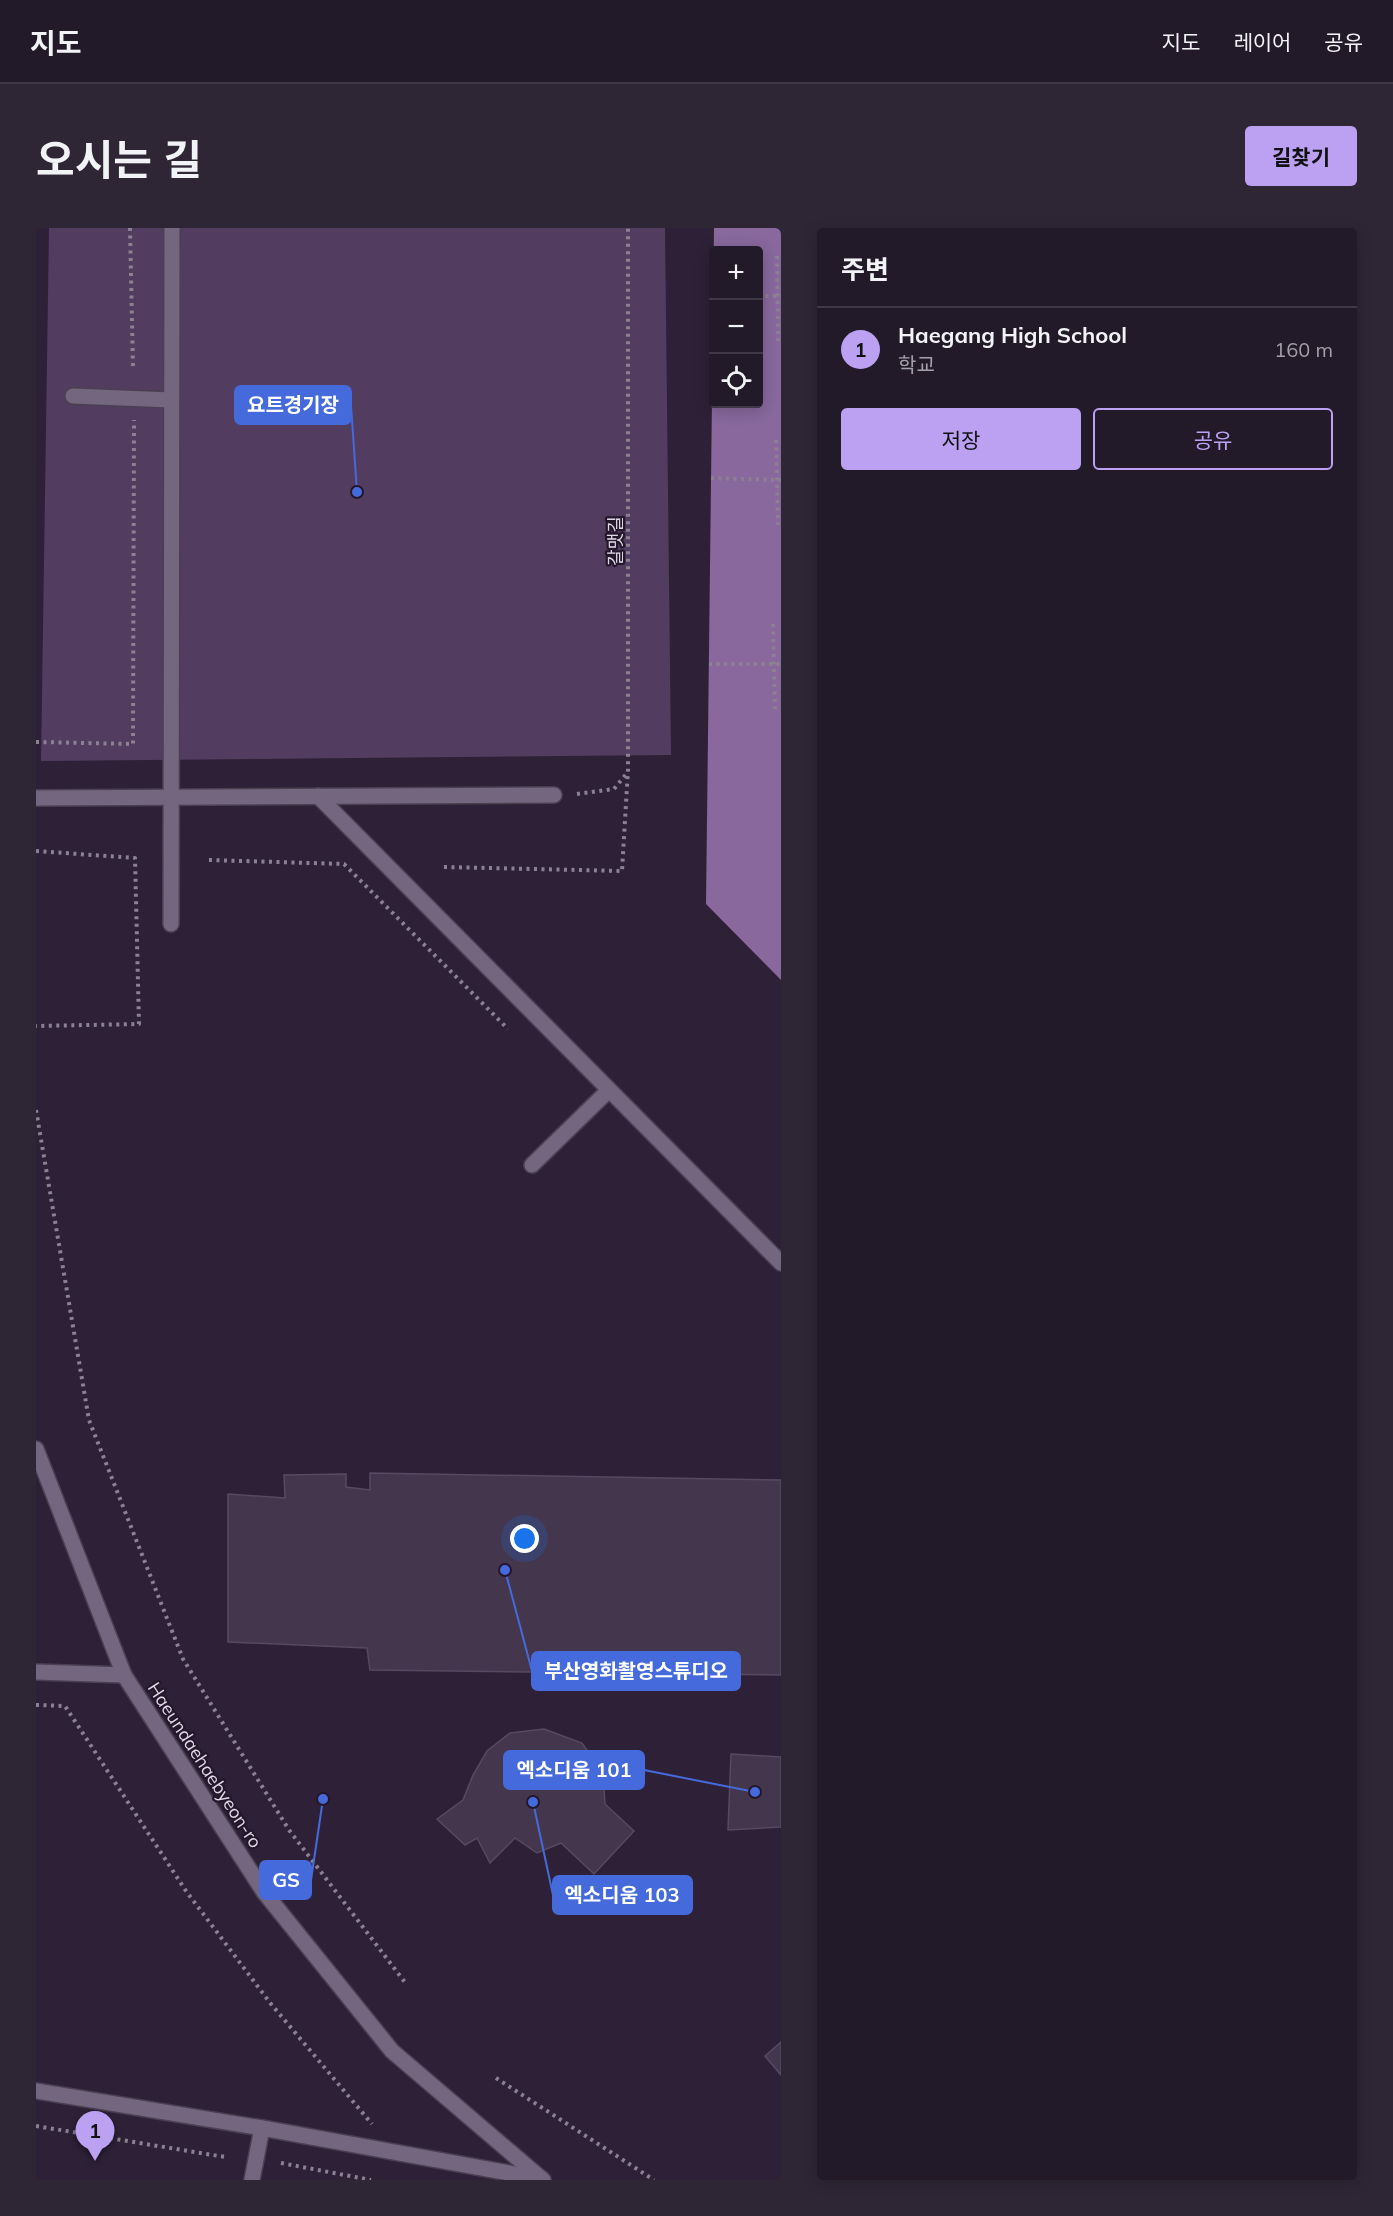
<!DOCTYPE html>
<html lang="ko">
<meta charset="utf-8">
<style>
:root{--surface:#221929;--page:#2e2635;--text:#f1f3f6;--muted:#a2a0a8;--line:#3f3846;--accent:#bca0f2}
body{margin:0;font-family:Mulish,"Noto Sans KR",sans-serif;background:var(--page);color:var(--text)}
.controls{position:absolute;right:18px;top:18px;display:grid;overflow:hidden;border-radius:6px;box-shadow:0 3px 15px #0003}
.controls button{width:54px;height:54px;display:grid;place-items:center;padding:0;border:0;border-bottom:2px solid var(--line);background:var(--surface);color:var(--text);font:30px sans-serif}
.you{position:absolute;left:489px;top:1311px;width:21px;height:21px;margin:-15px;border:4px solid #fff;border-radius:50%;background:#1a73e8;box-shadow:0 0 0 9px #1a73e833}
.badge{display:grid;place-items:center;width:39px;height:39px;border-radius:50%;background:var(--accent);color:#111;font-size:20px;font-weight:700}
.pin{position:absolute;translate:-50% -50px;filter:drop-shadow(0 2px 3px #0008)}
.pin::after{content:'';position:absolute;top:32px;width:21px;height:18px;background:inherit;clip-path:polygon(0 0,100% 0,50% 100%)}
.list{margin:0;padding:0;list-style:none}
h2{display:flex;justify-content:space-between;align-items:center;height:78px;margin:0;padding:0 24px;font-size:26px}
h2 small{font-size:20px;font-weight:400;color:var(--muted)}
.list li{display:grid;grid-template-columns:39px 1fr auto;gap:18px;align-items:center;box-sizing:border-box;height:84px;padding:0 24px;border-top:2px solid var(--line)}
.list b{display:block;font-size:22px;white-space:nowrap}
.list p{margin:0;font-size:20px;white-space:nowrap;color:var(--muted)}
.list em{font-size:20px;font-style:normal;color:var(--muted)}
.actions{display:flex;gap:12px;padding:18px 24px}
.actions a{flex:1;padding:14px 0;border:2px solid var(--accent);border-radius:6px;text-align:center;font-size:21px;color:var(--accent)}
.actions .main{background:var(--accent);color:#111}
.icon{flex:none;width:33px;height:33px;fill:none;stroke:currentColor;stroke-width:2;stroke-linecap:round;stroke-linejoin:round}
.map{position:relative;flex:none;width:745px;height:1952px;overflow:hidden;border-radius:6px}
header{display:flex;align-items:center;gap:36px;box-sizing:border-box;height:84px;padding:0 30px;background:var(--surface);border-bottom:2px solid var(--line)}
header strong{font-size:28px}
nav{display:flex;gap:33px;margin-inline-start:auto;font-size:21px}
.intro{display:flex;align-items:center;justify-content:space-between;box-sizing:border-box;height:144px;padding:0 36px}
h1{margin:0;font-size:42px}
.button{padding:15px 27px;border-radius:6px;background:var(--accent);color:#111;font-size:21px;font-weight:700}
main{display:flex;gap:36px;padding:0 36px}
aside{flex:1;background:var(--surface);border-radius:6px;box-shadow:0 3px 15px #0003}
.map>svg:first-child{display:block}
.green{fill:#523c60}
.water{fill:#88689d;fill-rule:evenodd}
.building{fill:#44364d;stroke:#574961;stroke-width:1.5}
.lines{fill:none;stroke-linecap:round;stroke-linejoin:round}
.service-casing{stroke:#4b4052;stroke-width:18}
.minor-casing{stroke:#4b4052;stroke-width:18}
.tertiary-casing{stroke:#4b4052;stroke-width:18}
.secondary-casing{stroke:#4b4052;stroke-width:18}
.path{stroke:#8b8193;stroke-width:4;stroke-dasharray:3 4.5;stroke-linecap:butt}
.service{stroke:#756680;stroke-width:15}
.minor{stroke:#756680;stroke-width:15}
.tertiary{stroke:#756680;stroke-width:15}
.secondary{stroke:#756680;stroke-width:15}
.labels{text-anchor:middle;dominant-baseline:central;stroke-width:4.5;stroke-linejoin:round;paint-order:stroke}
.street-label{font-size:18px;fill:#e0d8e6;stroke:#24172c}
.leader{fill:none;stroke:#446adb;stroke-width:2}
.callout-dot{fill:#446adb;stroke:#24172c;stroke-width:2}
.callout{fill:#446adb;stroke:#446adb;stroke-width:2}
.callout-label{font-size:20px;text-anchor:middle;font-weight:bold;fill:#fff}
</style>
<header>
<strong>지도</strong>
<nav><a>지도</a><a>레이어</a><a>공유</a></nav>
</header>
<div class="intro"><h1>오시는 길</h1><a class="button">길찾기</a></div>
<main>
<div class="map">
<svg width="745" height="1952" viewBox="0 0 745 1952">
<rect width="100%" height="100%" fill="#2e2137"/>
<polygon class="green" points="13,0 629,0 635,527 5,533"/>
<path class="water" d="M 678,0 L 745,0 L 745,752 L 670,676 ZM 678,22 L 722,22 L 722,176 L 678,176 Z"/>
<g class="building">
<polygon points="334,1245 745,1252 745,1447 334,1442 331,1420 192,1414 192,1266 249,1270 248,1247 310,1246 310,1259 334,1262"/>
<polygon points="508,1501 546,1515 567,1545 569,1576 598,1603 558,1646 525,1615 501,1625 479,1610 454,1635 441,1610 429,1617 401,1591 427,1572 437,1547 451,1523 474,1505"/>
<polygon points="695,1526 745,1529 745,1599 692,1602"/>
<polygon points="745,1814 745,1847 729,1828"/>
</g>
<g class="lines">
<g class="service-casing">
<g id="service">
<polyline points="37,168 135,172"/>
<polyline points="282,568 745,1035"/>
<polyline points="135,696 136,0"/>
<polyline points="496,937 573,862"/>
</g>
</g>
<g class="minor-casing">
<g id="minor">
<polyline points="0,1444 88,1447"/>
<polyline points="0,1863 226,1900 506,1951"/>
<polyline points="216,1952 226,1900"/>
</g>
</g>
<g class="tertiary-casing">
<polyline id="tertiary" points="0,570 518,567"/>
</g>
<g class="secondary-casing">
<polyline id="secondary" points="0,1221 88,1447 228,1664 356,1823 507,1952"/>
</g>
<g class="path">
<polyline points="94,0 97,140"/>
<polyline points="741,28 742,113"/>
<polyline points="677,67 678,67"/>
<polyline points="722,68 745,68"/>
<polyline points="740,212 742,297"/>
<polyline points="675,250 745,252"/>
<polyline points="737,396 739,481"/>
<polyline points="673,436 745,436"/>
<polyline points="0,514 97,516 98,192"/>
<polyline points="541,566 578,561 591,545"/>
<polyline points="0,623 99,630 103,796 0,798"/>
<polyline points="173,632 308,636 472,801"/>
<polyline points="408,639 586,643 592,542 592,0"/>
<polyline points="0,882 53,1192 147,1431 253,1602 371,1757"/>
<polyline points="0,1477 29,1478 150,1663 235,1776 336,1896"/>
<polyline points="460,1850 618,1952"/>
<polyline points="0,1898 189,1929"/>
<polyline points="245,1935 335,1952"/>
</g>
<use href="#service" class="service"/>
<use href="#minor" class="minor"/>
<use href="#tertiary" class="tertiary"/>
<use href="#secondary" class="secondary"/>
</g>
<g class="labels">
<g class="street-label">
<text transform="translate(579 313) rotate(-90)">갈맷길</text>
<text transform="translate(169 1537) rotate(57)">Haeundaehaebyeon-ro</text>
</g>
</g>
<path class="leader" d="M321 264L315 177M469 1342L496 1443M719 1564L608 1542M287 1571L275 1652M497 1574L517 1667"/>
<g class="callout-dot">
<circle cx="321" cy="264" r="6"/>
<circle cx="469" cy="1342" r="6"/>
<circle cx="719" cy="1564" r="6"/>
<circle cx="287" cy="1571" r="6"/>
<circle cx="497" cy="1574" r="6"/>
</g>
<g class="callout">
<rect x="199" y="158" width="116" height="38" rx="6"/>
<rect x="496" y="1424" width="208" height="38" rx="6"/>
<rect x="468" y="1523" width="140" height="38" rx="6"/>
<rect x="224" y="1633" width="51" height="38" rx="6"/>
<rect x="517" y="1648" width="139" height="38" rx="6"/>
</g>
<g class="callout-label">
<text x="257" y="184">요트경기장</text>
<text x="600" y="1450">부산영화촬영스튜디오</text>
<text x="538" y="1549">엑소디움 101</text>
<text x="250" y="1659">GS</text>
<text x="586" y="1674">엑소디움 103</text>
</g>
</svg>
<div class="controls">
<button>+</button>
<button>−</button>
<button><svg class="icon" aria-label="locate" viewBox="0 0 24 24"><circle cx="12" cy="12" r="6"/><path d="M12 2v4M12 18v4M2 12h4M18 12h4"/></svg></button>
</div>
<div class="you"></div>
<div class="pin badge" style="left:59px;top:1933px">1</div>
</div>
<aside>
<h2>주변<small></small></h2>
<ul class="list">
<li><span class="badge">1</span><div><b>Haegang High School</b><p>학교</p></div><em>160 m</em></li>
</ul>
<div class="actions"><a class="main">저장</a><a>공유</a></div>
</aside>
</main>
